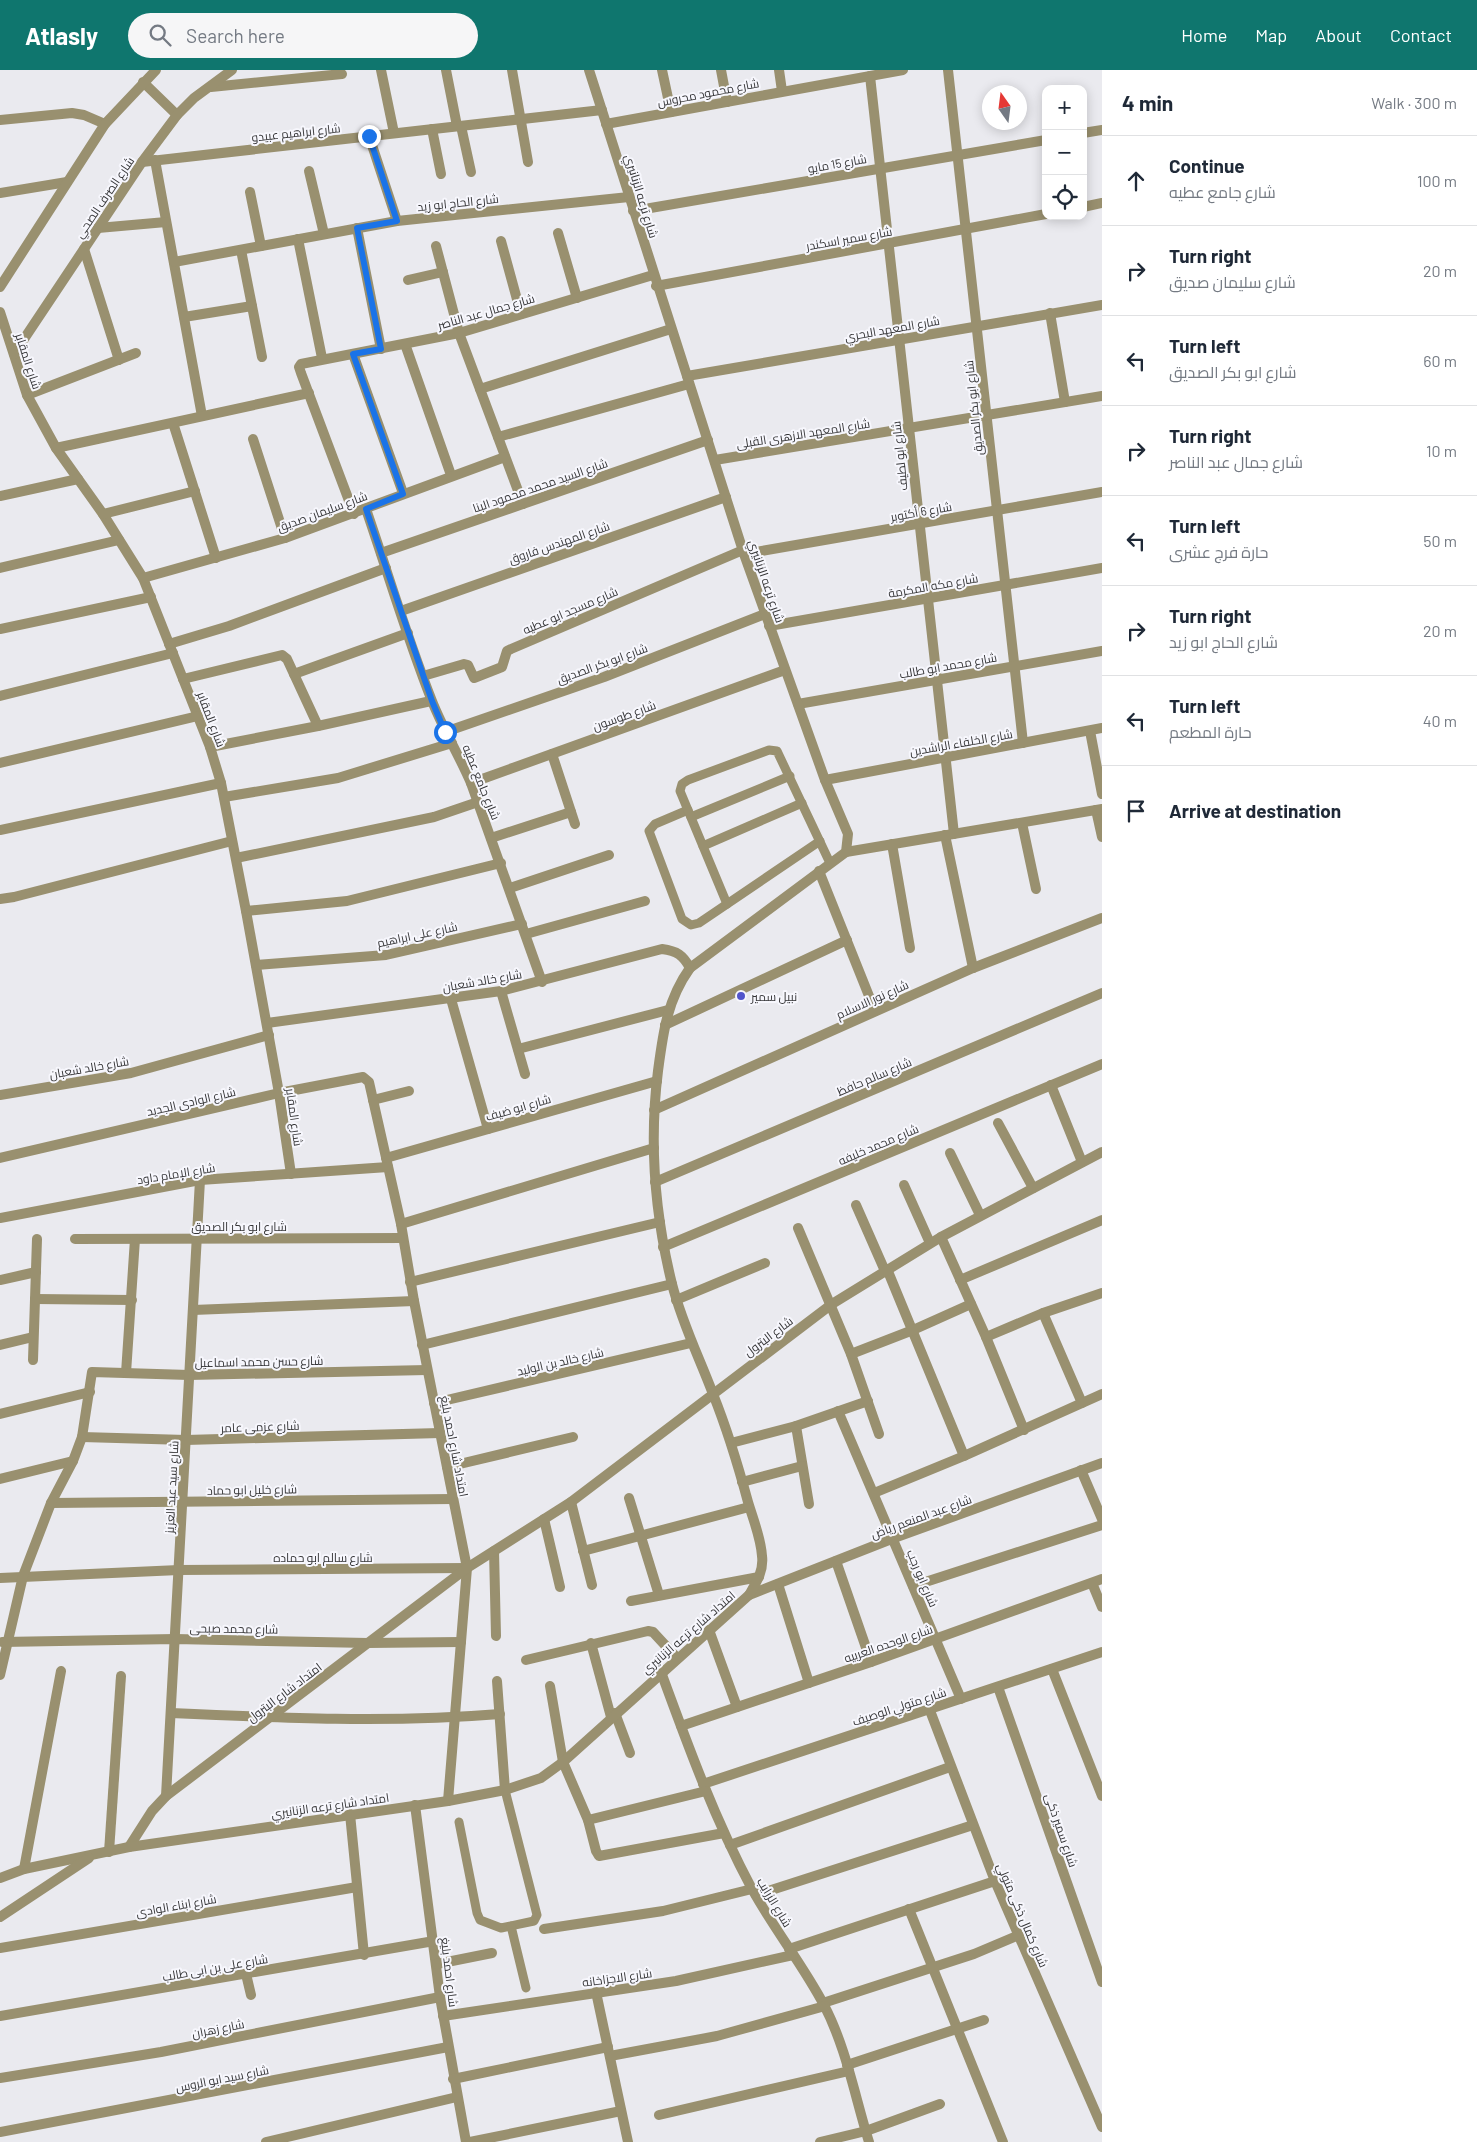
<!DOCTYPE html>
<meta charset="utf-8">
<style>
:root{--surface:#fff;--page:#f6f6f7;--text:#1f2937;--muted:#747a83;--line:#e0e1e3;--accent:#0f766e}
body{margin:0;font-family:Barlow,Cairo,sans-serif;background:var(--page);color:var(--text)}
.controls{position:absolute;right:15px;top:15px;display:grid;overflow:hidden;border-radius:10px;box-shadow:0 2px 12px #0003}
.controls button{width:45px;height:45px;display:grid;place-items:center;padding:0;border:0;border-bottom:1px solid var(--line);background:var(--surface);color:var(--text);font:25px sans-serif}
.compass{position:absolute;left:982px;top:15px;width:45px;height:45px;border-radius:50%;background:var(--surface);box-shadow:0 2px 12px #0003;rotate:346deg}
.stop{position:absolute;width:15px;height:15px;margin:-11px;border:4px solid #1a73e8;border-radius:50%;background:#fff}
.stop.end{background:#1a73e8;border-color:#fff;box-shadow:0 1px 5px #0008}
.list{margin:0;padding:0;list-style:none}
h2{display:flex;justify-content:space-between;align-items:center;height:65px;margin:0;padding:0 20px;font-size:21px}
h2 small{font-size:16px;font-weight:400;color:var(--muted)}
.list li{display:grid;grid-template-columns:32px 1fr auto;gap:15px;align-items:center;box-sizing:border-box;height:90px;padding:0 20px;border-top:1px solid var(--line)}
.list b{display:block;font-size:19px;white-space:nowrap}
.list p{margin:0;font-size:16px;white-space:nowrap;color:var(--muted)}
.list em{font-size:16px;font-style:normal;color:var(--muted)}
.icon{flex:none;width:28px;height:28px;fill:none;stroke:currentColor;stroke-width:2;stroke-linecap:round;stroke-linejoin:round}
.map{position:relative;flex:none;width:1102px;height:2072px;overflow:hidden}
header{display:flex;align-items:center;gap:30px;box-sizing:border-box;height:70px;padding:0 25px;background:var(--accent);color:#fff}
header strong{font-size:24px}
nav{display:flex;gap:28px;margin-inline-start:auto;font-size:18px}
.search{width:350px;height:45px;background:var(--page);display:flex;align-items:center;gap:12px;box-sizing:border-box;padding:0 18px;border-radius:28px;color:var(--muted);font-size:19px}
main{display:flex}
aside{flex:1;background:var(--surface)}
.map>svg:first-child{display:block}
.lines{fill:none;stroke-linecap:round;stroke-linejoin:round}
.service{stroke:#99906f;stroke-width:9}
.minor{stroke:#99906f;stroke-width:10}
.route{stroke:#1a73e8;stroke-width:6}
.poi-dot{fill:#5154cb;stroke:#f7f7fd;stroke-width:2}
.labels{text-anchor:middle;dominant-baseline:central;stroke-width:4;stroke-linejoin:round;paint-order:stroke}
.street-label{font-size:12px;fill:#363638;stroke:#f7f7fd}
.poi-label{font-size:12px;fill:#363638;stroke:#f7f7fd;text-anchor:start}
</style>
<header>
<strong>Atlasly</strong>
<div class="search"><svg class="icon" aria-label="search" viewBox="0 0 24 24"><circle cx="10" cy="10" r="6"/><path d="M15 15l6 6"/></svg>Search here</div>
<nav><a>Home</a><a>Map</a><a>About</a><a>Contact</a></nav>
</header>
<main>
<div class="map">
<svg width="1102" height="2072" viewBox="0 0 1102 2072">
<rect width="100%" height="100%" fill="#eaeaef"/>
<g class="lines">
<g class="service">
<polyline points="688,740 655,754 649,761 682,849 691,855 699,853 820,771"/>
<polyline points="691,747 790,706"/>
<polyline points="703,776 802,733"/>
<polyline points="727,834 680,721 682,714 688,710 769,680 777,681 830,793"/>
<polyline points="459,1752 477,1843 480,1850 501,1858 534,1851 537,1845 505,1720"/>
<polyline points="511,1856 526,1918"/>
</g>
<g class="minor">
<polyline points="381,0 394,63"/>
<polyline points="446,0 457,56"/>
<polyline points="512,0 528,92"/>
<polyline points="662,0 671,42"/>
<polyline points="721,0 727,32"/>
<polyline points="779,0 782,21"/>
<polyline points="948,0 1023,673"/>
<polyline points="870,6 954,764"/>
<polyline points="143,12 177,45"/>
<polyline points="211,17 342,4"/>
<polyline points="0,50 72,43 84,45 105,54"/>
<polyline points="606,54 903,0"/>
<polyline points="461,56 471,102"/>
<polyline points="432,59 441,104"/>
<polyline points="1083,63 1102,60"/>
<polyline points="369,66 397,151"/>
<polyline points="155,90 202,346"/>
<polyline points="142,92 602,40"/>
<polyline points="309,101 324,164"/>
<polyline points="250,122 261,176"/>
<polyline points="0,123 67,112"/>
<polyline points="1083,137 1102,133"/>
<polyline points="633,141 1046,70"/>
<polyline points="98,158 166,152"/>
<polyline points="357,158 381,279"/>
<polyline points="558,163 577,228"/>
<polyline points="298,169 322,288"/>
<polyline points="501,171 521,244"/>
<polyline points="436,176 459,263 523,434"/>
<polyline points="84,179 119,290"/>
<polyline points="241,180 262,287"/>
<polyline points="174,192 397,151 629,127"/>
<polyline points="408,210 443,202"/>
<polyline points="656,216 1046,144"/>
<polyline points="0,217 105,54 156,0"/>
<polyline points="0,242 27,325 56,378 103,444 143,508 210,677 221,713 246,841 279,1023 291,1104"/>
<polyline points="1050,243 1065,332"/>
<polyline points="184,247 252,236"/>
<polyline points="405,274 451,405"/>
<polyline points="14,284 142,92 177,45 194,28 232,0"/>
<polyline points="353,284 403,423"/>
<polyline points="687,306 1102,235"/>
<polyline points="480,319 671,259"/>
<polyline points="27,325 136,283"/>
<polyline points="173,353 216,488"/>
<polyline points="498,367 689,314"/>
<polyline points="253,369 285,468"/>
<polyline points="56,378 309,323"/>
<polyline points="715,390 1102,326"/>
<polyline points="0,426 78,409"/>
<path d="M 366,439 C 388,503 407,568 432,631 C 443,659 459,685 471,713 L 542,912"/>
<polyline points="103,444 195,421"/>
<polyline points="354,444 301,303 299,297 301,294 459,263 653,205"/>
<polyline points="381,483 708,370"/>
<polyline points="744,484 1102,422"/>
<polyline points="0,498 119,470"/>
<polyline points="143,508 285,468 505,387"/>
<polyline points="401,541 726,427"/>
<polyline points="769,556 1102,498"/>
<polyline points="0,559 151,527"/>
<polyline points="169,574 229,556 386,498"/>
<polyline points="294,604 408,563"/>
<polyline points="423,606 464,594 468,595 474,608 502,597 507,581 511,579 743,480"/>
<polyline points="183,609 282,585 287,589 318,656"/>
<polyline points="0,626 173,583"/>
<polyline points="798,634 1102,581"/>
<polyline points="1090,661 1102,724"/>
<polyline points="445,662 604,607 765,544"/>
<polyline points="210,677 318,656 431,631"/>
<polyline points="552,684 575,754"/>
<polyline points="0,693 198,646"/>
<polyline points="825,710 1102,658"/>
<polyline points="471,713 785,600"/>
<polyline points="224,727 338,708 452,673"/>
<polyline points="1096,740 1102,767"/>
<polyline points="1022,753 1036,819"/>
<polyline points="0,760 221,713"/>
<polyline points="945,765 973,898"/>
<polyline points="491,768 571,742"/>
<polyline points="892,774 910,878"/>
<polyline points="846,782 1102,739"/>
<polyline points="236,788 434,747 478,732"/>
<polyline points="819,801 875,941"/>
<polyline points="510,818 609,785"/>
<polyline points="0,829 14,827 232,771"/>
<polyline points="246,841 347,831 501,793"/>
<polyline points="526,864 645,831"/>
<polyline points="256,895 386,885 522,854"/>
<polyline points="501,921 525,1004"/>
<polyline points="451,929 488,1059"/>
<path d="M 267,953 L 501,921 L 662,879 C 677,881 683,885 690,898"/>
<polyline points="665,955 847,870"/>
<polyline points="518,979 668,940"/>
<polyline points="1051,1015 1082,1092"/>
<polyline points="0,1025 131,1003 269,965"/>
<polyline points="373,1030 409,1021"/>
<polyline points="654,1040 973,898 1102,848"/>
<polyline points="998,1053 1033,1118"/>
<polyline points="950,1083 980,1145"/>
<polyline points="0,1088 279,1023 363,1007 369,1012 401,1154 414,1231 467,1498 448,1731"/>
<polyline points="386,1088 657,1011"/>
<polyline points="655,1112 1102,923"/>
<polyline points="904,1115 930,1173"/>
<polyline points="856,1135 885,1201"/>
<polyline points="0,1148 200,1110 388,1097"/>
<polyline points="401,1154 654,1078"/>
<polyline points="798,1158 851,1284 879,1364"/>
<polyline points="941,1167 986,1267 1024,1360"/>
<polyline points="75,1169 403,1168"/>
<polyline points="663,1177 1102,994"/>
<polyline points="887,1199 964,1386"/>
<polyline points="0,1210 36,1202"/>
<polyline points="960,1210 1102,1150"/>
<polyline points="410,1212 660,1152"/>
<polyline points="35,1229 132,1230"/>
<polyline points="676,1230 765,1193"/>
<polyline points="193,1240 414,1231"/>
<polyline points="1043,1243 1082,1333"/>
<polyline points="986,1267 1043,1243 1102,1223"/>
<polyline points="0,1275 33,1267"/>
<polyline points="422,1275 672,1214"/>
<polyline points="851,1284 913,1260 971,1234"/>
<polyline points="33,1290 37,1169"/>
<polyline points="126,1303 135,1169"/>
<polyline points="434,1333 691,1273"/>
<polyline points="838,1341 961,1629"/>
<polyline points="0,1344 90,1322"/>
<polyline points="796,1356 809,1434"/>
<polyline points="82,1367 186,1370 440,1363"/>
<polyline points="731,1373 796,1356 868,1331"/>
<polyline points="447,1397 573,1367"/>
<polyline points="1081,1400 1102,1449"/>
<polyline points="0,1409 73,1391"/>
<polyline points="742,1412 802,1396"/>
<polyline points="874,1423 964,1386 1102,1324"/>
<polyline points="629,1428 659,1525"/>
<polyline points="571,1432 592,1515"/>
<polyline points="51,1433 453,1429"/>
<polyline points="544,1449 560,1517"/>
<polyline points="494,1481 496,1566"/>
<polyline points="583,1481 749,1437"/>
<polyline points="836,1491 871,1592"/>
<polyline points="0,1508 179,1500 467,1498"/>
<polyline points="1092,1513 1102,1537"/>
<polyline points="778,1514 809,1613"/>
<polyline points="913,1516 1102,1455"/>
<polyline points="749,1525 894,1468 1102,1393"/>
<polyline points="631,1531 759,1507"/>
<polyline points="709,1560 737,1637"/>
<polyline points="2,1572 175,1569 368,1573 461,1572"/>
<polyline points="591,1573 611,1647"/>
<polyline points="526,1590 648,1561 653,1562 677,1588"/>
<polyline points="1052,1599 1102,1726"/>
<path d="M 661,1602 C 688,1676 715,1750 752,1819 C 774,1859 803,1895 824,1935 C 846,1977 855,2027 869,2072"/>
<polyline points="0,1605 23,1506 51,1433 73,1391 82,1367 92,1302 189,1305 427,1300"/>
<polyline points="497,1611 505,1720"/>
<polyline points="550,1616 563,1692 588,1750 596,1781 599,1786 724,1763"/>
<polyline points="998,1617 1102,1912"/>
<polyline points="929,1638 995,1811 1102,2057"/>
<path d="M 171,1643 C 280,1648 391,1653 500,1644"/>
<polyline points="615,1643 630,1683"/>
<polyline points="681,1656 871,1592 1102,1509"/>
<polyline points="703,1714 1102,1582"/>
<polyline points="166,1726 200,1110"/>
<polyline points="415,1735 440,1927 466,2072"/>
<polyline points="350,1744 364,1885"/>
<polyline points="588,1750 706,1721"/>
<polyline points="730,1775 950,1697"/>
<polyline points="129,1777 152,1741 166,1726 467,1498 571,1432 832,1234 941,1167 1102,1082"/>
<polyline points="109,1782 121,1606"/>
<polyline points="24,1799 61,1601"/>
<path d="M 0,1808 L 24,1799 L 129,1777 L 448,1731 L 505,1720 L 541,1708 L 563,1692 L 749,1525 C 756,1513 764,1501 762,1486 C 761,1468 753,1449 748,1432 C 738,1395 727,1359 713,1324 C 699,1287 682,1253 672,1214 C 655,1145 649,1072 658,1001 C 663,963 667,930 690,898 L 846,782 L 848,764 L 825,710 L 744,484 L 589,0"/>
<polyline points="756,1825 973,1755"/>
<polyline points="909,1839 1003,2072"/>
<polyline points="0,1847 89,1788"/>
<polyline points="544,1859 663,1841 752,1819"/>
<polyline points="0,1878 357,1817"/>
<polyline points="789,1879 995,1811"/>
<polyline points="437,1894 492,1883"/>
<polyline points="246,1904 251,1925"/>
<polyline points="596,1922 628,2072"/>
<polyline points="823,1933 974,1884 1019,1865"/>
<polyline points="0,1946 434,1871"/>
<polyline points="443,1946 676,1911 793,1885"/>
<polyline points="610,1986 717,1966 825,1936"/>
<polyline points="847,1995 984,1950"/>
<polyline points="0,2008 161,1982 440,1927"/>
<polyline points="453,2009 608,1977"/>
<polyline points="659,2045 849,2001"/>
<polyline points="0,2062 448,1977"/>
<polyline points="266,2072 457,2027"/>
<polyline points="470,2072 621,2041"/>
<polyline points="820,2072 866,2061 940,2034"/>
</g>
</g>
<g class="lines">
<polyline class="route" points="369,66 397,151 357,158 381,279 353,284 403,424 366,439 432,631 445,662"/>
</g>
<circle class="poi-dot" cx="741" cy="926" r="5"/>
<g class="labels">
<g class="street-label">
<text transform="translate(708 22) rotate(-11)">شارع محمود محروس</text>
<text transform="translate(296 62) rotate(-6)">شارع ابراهيم عبيدو</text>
<text transform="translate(837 93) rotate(-10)">شارع 15 مايو</text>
<text transform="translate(642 126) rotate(73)">شارع ترعه الزنانيري</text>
<text transform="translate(104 127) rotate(-56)">شارع الصرف الصحي</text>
<text transform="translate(458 132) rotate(-6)">شارع الحاج ابو زيد</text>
<text transform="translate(849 168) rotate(-10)">شارع سمير اسكندر</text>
<text transform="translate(486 241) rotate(-16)">شارع جمال عبد الناصر</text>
<text transform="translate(892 258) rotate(-10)">شارع المعهد البحري</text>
<text transform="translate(29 291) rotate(72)">شارع المقابر</text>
<text transform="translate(973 338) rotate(-96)">شارع ابو بكر الصديق</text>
<text transform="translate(803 363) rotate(-9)">شارع المعهد الازهرى القبلى</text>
<text transform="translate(899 386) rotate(-96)">شارع ابو لطيف</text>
<text transform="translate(540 415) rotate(-19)">شارع السيد محمد محمود البنا</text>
<text transform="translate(322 441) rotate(-20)">شارع سليمان صديق</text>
<text transform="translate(921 441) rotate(-10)">شارع 6 أكتوبر</text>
<text transform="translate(559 472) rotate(-19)">شارع المهندس فاروق</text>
<text transform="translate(767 511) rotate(71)">شارع ترعه الزنانيري</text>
<text transform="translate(933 515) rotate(-10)">شارع مكه المكرمة</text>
<text transform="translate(570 540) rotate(-23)">شارع مسجد ابو عطيه</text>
<text transform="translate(602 593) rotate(-20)">شارع ابو بكر الصديق</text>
<text transform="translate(948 595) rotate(-10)">شارع محمد ابو طالب</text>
<text transform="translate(624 645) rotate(-20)">شارع طوسون</text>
<text transform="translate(212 649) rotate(69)">شارع المقابر</text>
<text transform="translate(961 672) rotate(-10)">شارع الخلفاء الراشدين</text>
<text transform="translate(482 712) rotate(68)">شارع جامع عطيه</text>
<text transform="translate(417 864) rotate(-12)">شارع على ابراهيم</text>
<text transform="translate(482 910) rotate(-10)">شارع خالد شعبان</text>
<text transform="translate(872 929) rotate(-24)">شارع نور الاسلام</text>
<text transform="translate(89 997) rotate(-10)">شارع خالد شعبان</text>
<text transform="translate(874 1006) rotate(-23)">شارع سالم حافظ</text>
<text transform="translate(191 1031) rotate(-13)">شارع الوادى الجديد</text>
<text transform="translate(518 1037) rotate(-16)">شارع ابو ضيف</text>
<text transform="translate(295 1047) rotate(82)">شارع المقابر</text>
<text transform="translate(878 1074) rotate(-23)">شارع محمد خليفه</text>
<text transform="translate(176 1103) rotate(-9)">شارع الإمام داود</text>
<text x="239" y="1156">شارع ابو بكر الصديق</text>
<text transform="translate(768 1266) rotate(-37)">شارع البترول</text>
<text transform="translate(259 1291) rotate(-1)">شارع حسن محمد اسماعيل</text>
<text transform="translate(560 1291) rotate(-13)">شارع خالد بن الوليد</text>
<text transform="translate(260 1356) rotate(-2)">شارع عزمى عامر</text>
<text transform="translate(455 1376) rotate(79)">امتداد شارع احمد بليغ</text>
<text transform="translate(171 1417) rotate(-87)">شارع سيد عبد العزيز</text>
<text transform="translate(252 1419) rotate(-1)">شارع خليل ابو حماد</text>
<text transform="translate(921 1446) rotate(-20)">شارع عبد المنعم رياض</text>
<text x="323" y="1487">شارع سالم ابو حماده</text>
<text transform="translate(923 1508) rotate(67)">شارع ابو رجب</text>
<text transform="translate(234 1558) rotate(1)">شارع محمد صبحى</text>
<text transform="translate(688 1562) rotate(-41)">امتداد شارع ترعه الزنانيري</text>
<text transform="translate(888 1573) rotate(-19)">شارع الوحده العربيه</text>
<text transform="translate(284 1622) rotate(-37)">امتداد شارع البترول</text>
<text transform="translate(899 1636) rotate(-18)">شارع متولي الوصيف</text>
<text transform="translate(330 1735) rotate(-8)">امتداد شارع ترعه الزنانيري</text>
<text transform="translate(1062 1760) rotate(71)">شارع سمير ذكى</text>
<text transform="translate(775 1832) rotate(59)">شارع الزرايب</text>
<text transform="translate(176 1835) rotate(-10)">شارع ابناء الوادى</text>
<text transform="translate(1023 1845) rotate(67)">شارع كمال ذكى متولي</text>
<text transform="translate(215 1897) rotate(-10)">شارع على بن ابى طالب</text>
<text transform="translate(450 1902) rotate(83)">شارع احمد بليغ</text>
<text transform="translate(617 1907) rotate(-8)">شارع الاجزاخانه</text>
<text transform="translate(218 1958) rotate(-11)">شارع زهران</text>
<text transform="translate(222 2008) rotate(-11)">شارع سيد ابو الروس</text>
</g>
<g class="poi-label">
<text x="751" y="926">نبيل سمير</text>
</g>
</g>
</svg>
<div class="controls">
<button>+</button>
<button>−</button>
<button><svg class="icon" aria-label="locate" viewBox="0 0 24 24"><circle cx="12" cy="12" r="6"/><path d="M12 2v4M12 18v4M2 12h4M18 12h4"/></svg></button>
</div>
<svg class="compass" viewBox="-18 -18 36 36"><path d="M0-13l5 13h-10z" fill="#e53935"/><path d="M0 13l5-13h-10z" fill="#747a83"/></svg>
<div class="stop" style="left:445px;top:662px"></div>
<div class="stop end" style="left:369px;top:66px"></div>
</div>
<aside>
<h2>4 min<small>Walk · 300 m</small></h2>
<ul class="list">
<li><svg class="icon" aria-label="ahead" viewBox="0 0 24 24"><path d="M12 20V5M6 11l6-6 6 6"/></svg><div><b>Continue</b><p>شارع جامع عطيه</p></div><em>100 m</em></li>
<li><svg class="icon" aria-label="right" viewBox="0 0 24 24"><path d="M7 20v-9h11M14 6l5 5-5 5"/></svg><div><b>Turn right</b><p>شارع سليمان صديق</p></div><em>20 m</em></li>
<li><svg class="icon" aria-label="left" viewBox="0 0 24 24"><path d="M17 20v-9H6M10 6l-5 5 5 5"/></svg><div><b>Turn left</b><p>شارع ابو بكر الصديق</p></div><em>60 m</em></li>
<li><svg class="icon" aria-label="right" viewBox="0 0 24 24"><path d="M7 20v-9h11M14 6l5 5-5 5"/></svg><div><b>Turn right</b><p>شارع جمال عبد الناصر</p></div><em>10 m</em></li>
<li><svg class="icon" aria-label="left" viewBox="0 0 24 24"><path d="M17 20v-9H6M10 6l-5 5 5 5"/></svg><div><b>Turn left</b><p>حارة فرج عشرى</p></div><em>50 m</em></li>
<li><svg class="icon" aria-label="right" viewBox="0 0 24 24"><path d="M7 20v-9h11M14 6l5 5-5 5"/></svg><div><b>Turn right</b><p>شارع الحاج ابو زيد</p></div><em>20 m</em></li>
<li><svg class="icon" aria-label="left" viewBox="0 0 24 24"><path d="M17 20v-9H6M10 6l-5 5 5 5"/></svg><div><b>Turn left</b><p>حارة المطعم</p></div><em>40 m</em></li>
<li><svg class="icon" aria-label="arrive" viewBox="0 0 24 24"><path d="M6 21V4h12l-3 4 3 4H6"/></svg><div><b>Arrive at destination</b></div></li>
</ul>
</aside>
</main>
